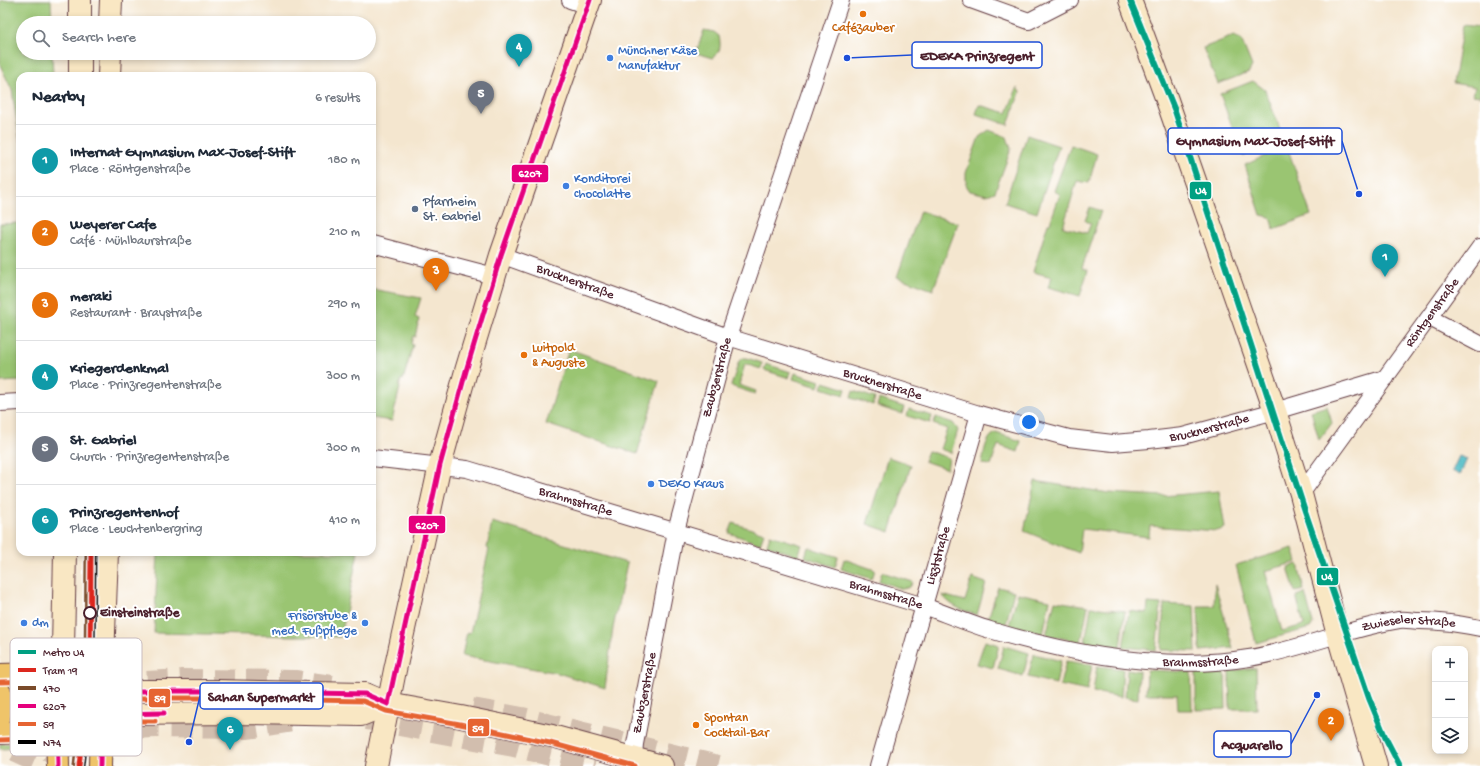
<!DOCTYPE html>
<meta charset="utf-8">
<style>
:root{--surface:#fff;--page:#f6f6f7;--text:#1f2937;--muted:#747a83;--line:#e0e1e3;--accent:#7c3aed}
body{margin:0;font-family:"Gochi Hand",sans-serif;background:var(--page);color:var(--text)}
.controls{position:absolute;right:12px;bottom:12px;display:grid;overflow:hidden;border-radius:8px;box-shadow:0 2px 6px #0003}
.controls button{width:36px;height:36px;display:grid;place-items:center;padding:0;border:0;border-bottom:1px solid var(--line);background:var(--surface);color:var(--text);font:20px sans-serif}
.you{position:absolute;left:1029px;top:422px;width:14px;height:14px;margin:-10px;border:3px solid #fff;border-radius:50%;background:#1a73e8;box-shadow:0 0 0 6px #1a73e833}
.badge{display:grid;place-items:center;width:26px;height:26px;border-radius:50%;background:var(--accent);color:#fff;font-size:13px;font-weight:700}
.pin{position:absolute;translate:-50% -33px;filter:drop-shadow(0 1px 2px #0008)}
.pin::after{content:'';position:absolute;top:21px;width:14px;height:12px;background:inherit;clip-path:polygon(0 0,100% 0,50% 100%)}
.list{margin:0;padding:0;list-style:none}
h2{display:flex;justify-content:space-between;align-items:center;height:52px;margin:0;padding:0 16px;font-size:17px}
h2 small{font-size:13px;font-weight:400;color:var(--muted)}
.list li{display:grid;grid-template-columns:26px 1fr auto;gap:12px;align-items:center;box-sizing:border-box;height:72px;padding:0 16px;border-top:1px solid var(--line)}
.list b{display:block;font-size:15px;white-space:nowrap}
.list p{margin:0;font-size:13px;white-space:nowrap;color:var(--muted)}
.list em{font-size:13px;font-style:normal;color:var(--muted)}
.icon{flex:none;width:22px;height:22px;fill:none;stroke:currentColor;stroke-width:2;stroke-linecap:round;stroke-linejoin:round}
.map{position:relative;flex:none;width:1480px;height:766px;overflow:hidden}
.search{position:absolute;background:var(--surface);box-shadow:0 2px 6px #0003;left:16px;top:16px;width:360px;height:44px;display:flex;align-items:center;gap:10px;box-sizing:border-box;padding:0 14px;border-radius:22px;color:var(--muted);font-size:15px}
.panel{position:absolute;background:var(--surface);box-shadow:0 2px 6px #0003;left:16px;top:72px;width:360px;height:484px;border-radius:12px}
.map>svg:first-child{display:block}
.green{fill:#9ac572;stroke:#72724e}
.water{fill:#4ab9c3;stroke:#4a6c77}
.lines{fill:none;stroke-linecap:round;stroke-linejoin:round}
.highway-tunnel{stroke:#d2beae;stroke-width:22;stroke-dasharray:22 11;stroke-linecap:butt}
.street-casing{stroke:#643d44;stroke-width:18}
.secondary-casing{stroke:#643d44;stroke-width:24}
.primary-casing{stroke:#643d44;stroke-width:24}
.highway-casing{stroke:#643d44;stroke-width:24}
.street{stroke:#fff;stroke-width:16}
.secondary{stroke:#f9e7c3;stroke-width:22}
.primary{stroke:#efc469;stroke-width:22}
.highway{stroke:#efc469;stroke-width:22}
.bus-1-casing{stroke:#fff;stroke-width:8}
.bus-2-casing{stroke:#fff;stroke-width:8}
.bus-3-casing{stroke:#fff;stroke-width:8}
.bus-4-casing{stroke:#fff;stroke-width:8}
.bus-1{stroke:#7a4b2a;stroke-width:5}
.bus-2{stroke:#e5007d;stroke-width:5}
.bus-3{stroke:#e66432;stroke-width:5}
.bus-4{stroke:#000;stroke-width:5}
.tram-1-casing{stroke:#fff;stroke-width:8}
.tram-1{stroke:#dc281e;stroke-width:5}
.metro-1-casing{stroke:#fff;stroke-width:9}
.metro-1{stroke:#00a082;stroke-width:6}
.food-dot{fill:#e8710a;stroke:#fff;stroke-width:1.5}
.shop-dot{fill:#3f7fe0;stroke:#fff;stroke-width:1.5}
.service-dot{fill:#5c6f8a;stroke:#fff;stroke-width:1.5}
.stop-dot{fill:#fff;stroke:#4a1f2b;stroke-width:2}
.labels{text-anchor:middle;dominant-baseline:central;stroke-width:4;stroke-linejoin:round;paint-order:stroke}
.food-label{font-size:13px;fill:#c56008;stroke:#fff;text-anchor:start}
.shop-label{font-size:13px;fill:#366cbe;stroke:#fff;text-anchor:start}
.service-label{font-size:13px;fill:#4e5e75;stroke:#fff;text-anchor:start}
.street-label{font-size:13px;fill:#4a1f2b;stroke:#fff}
.stop-label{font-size:13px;font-weight:bold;fill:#4a1f2b;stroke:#fff;text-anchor:start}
.key{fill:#fff;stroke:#c9bcbf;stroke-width:1}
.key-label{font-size:11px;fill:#4a1f2b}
.leader{fill:none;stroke:#1d4ed8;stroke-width:1.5}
.callout-dot{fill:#1d4ed8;stroke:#fff;stroke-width:1.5}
.callout{fill:#fff;stroke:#1d4ed8;stroke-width:1.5}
.callout-label{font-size:14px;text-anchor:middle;font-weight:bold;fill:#4a1f2b}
.line-badge{stroke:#fff;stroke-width:1.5}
.badge-label{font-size:11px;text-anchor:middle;font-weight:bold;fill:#fff}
</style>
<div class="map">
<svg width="1480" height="766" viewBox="0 0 1480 766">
<rect width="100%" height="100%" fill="#fff"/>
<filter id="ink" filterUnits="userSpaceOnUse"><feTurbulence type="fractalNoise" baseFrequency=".025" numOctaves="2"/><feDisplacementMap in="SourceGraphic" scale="8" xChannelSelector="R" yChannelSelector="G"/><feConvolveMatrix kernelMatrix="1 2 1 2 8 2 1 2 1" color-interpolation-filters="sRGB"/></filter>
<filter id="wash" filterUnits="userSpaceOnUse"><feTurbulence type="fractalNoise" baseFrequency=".012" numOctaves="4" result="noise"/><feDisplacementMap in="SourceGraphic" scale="16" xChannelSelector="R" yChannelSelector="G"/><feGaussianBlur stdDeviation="0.9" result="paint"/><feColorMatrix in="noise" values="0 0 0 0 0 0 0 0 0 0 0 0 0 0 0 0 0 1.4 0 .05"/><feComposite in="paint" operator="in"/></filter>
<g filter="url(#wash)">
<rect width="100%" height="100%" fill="#f4e6cf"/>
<g class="green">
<polygon points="8,0 51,0 52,23 23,23 23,53 52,53 53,76 20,76 20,142 12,90 0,65 0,1"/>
<polygon points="1463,25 1480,27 1480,96 1473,95 1475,87 1453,83"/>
<path d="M 704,30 L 714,32 L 719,36 C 721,46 721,52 712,58 L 696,53 Z"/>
<polygon points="1233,36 1241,39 1252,66 1249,72 1218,84 1203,48"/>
<polygon points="1253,81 1265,90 1282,134 1280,136 1280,140 1243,156 1220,94"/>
<polygon points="1017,88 1020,92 1008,125 976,114 979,105 1007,113"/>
<polygon points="989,130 1007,137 1011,149 995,192 987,195 970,191 966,185 966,173 979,137"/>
<polygon points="1027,135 1059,146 1037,213 1005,203"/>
<polygon points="1071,145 1097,154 1089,183 1077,181 1063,227 1087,233 1091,223 1085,221 1090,207 1101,211 1082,268 1088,270 1080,296 1048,287 1052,277 1033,272 1048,223 1050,223 1060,194 1054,191"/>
<polygon points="1282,148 1289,152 1311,215 1274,229 1270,217 1261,215 1245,165"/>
<polygon points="920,211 958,223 933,290 897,277"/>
<polygon points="20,223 20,381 0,382 0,224"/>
<polygon points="372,289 421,298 415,317 419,319 415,337 413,336 411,344 413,345 403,380 401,379 399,387 400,387 392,421 372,418"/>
<polygon points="569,349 659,381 637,454 546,424"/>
<polygon points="742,358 747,358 762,363 761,369 745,364 739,385 756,391 755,394 731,386 739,361"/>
<polygon points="766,364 791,372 789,378 764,370"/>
<polygon points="795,373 820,381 818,387 793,379"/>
<polygon points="824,382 846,389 844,395 822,388"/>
<polygon points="853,391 875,398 873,405 851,398"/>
<polygon points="879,399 904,407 902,414 877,406"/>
<polygon points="1327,406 1332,423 1319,440 1311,411"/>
<polygon points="909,409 932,416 930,423 907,416"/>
<polygon points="936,417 953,423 958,430 951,453 940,449 947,429 933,424"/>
<path d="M 996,433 L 1021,441 L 1018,452 L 998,445 L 991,465 L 982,464 C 984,453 985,437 996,433 Z"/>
<polygon points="928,451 949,458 947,469 924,461"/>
<polygon points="888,457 911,465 890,532 867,524"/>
<polygon points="1035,481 1109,493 1163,496 1219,491 1225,528 1217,531 1150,526 1149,537 1082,529 1079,553 1024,531"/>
<polygon points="492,522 627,563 613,628 605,688 558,673 462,656 467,632 470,633 489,549 487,548"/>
<polygon points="733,523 764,533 760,544 729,533"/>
<polygon points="770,535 802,545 798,556 767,545"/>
<polygon points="808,547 838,557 835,567 805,557"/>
<polygon points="1293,548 1297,562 1265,571 1282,631 1304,625 1296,596 1305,593 1313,624 1310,628 1256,643 1236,565"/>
<polygon points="158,552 358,552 341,637 154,633"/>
<polygon points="844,559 875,570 872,579 841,569"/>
<polygon points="1298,564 1304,590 1295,592 1288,567"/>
<polygon points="882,572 913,582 910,587 903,589 879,581"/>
<path d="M 972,578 L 986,583 L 977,615 C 962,610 953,608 942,595 L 965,601 Z"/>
<polygon points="1215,584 1233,648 1200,651 1198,606 1214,606"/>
<polygon points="998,587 1014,591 1006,624 988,619"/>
<polygon points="1018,593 1050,600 1043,634 1009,625"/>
<polygon points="1055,601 1088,606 1081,642 1046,635"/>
<polygon points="1148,603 1161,604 1156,650 1123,647 1129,611 1147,613"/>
<polygon points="1164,604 1194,606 1196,651 1161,650"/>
<polygon points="1091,607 1125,611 1120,647 1085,643"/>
<polygon points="985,641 999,645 993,668 977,664"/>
<polygon points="1004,646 1029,653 1023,676 998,669"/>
<polygon points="1034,654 1061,661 1056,684 1028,677"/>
<polygon points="1066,661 1092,665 1087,691 1060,685"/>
<polygon points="1097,666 1123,669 1121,697 1093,692"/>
<polygon points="1256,668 1257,709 1230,709 1229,671"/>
<polygon points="1127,669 1139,671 1138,699 1125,697"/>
<polygon points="1147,670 1191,672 1192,710 1178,710 1177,694 1146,694"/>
<polygon points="1196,671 1225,671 1226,709 1196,710"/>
<polygon points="27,742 27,748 0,749 0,744"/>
</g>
<polygon class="water" points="1459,456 1467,459 1460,475 1452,471"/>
</g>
<g filter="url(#ink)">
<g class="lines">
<g class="highway-tunnel">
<polyline points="147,682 181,680 296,681 332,686"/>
<polyline points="0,694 107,693"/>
<polyline points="472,709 522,718 718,766"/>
<polyline points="0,713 107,709"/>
<polyline points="367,719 514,746 595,766"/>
<polyline points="20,766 28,748 50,718"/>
<polyline points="52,766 61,751 74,741 92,732 105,729 157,727 248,728 299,720"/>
</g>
<g class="street-casing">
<g id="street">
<polyline points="570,0 588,6"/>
<polyline points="971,0 1029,21 1070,0"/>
<polyline points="372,244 494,276"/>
<path id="s1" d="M 501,255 L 728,337 L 979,414 L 1069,438 L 1113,443 L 1149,440 L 1183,436 L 1275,411 L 1386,378"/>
<polyline points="1430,318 1480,344"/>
<polyline points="0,403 20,402"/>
<path id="s2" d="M 372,458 L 467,469 L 924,606 C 946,614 967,623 990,630 C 1071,654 1165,672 1249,658 C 1300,650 1348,628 1399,620 C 1406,619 1413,621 1420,621 C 1442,621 1458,624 1480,628"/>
<path id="s3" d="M 1301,494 L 1480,247"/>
<path id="s4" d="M 633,766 L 635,744 L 676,531 L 728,337 L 841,0"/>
<path id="s5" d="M 878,766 L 979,414"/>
</g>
</g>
<g class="secondary-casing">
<g id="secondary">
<polyline points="80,0 80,23"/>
<polyline points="1130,0 1167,100 1275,411 1301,494 1338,635 1376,766"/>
<polyline points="110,23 111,0"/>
<polyline points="80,53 80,76"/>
<polyline points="109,76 110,53"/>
<polyline points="65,552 63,647 57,725 117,714 243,713 361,715 388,704"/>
<polyline points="107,552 102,687 129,691 217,691 365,694 388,704 461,717 552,736 662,766"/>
<polyline points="376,766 395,670 440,465 466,371 501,255 590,0"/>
</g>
</g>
<g class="primary-casing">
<g id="primary">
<polyline points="0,675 37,674 102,687 100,766"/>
<polyline points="57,725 58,766"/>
</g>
</g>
<g class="highway-casing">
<g id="highway">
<polyline points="0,693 2,705 0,714"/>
<polyline points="0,733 25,732 57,725"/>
</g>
</g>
<use href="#street" class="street"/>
<use href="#secondary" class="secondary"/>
<use href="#primary" class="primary"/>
<use href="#highway" class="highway"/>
<g class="bus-1-casing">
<polyline id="bus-1" points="75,766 86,663 87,552"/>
</g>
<g class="bus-2-casing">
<g id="bus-2">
<polyline points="388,704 440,465 466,371 501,255 590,0"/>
<polyline points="58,766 57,725 61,678 129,691 217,691 365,694 388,704"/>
<polyline points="100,766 101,717 117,714 164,713"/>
</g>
</g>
<g class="bus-3-casing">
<g id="bus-3">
<polyline points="0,682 36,681 128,698 217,698 363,701 386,711 460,724 550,743 635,766"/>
<polyline points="0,740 26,739 118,721 155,721"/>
</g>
</g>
<g class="bus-4-casing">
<polyline id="bus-4" points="82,766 93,663 94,552"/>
</g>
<use href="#bus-1" class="bus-1"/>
<use href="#bus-2" class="bus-2"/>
<use href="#bus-3" class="bus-3"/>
<use href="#bus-4" class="bus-4"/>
<g class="tram-1-casing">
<polyline id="tram-1" points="79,766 90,668 91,552"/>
</g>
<use href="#tram-1" class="tram-1"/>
<g class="metro-1-casing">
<polyline id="metro-1" points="1130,0 1175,111 1305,511 1369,698 1386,739 1400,766"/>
</g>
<use href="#metro-1" class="metro-1"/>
</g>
</g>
<g class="food-dot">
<circle cx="863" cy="14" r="4"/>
<circle cx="524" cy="355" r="4"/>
<circle cx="696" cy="725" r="4"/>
</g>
<g class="shop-dot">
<circle cx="610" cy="58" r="4"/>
<circle cx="566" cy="186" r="4"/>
<circle cx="651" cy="484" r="4"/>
<circle cx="24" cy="623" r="4"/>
<circle cx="365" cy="623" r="4"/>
</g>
<circle class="service-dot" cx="415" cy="209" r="4"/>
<circle class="stop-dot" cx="90" cy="613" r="6"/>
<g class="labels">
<g class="food-label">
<text x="863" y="28" text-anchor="middle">Cafézauber</text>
<text x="532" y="348">Luitpold<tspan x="532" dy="15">&amp; Auguste</tspan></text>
<text x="704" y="718">Spontan<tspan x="704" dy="15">Cocktail-Bar</tspan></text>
</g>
<g class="shop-label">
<text x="618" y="51">Münchner Käse<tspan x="618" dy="15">Manufaktur</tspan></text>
<text x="574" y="179">Konditorei<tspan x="574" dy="15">chocolatte</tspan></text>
<text x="659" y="484">DEKO Kraus</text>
<text x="357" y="616" text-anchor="end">Frisörstube &amp;<tspan x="357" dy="15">med. Fußpflege</tspan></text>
<text x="32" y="623">dm</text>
</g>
<g class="service-label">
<text x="423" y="202">Pfarrheim<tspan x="423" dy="15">St. Gabriel</tspan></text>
</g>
<g class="street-label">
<text stroke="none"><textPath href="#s1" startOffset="79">Brucknerstraße</textPath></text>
<text stroke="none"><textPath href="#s3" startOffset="224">Röntgenstraße</textPath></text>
<text stroke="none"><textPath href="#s4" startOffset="398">Zaubzerstraße</textPath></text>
<text stroke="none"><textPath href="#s1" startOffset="403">Brucknerstraße</textPath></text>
<text stroke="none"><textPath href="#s1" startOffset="739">Brucknerstraße</textPath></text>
<text stroke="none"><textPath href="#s2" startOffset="209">Brahmsstraße</textPath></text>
<text stroke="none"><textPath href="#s5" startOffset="219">Lisztstraße</textPath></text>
<text stroke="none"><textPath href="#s2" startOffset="533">Brahmsstraße</textPath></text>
<text stroke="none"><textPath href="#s2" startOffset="1070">Zwieseler Straße</textPath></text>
<text stroke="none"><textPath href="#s2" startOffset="857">Brahmsstraße</textPath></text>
<text stroke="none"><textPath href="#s4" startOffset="74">Zaubzerstraße</textPath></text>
</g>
<g class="stop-label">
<text x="100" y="613">Einsteinstraße</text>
</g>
</g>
<rect x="10" y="638" width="132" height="118" rx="6" class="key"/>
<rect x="18" y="650" width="18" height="4" fill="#00a082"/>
<rect x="18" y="668" width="18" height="4" fill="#dc281e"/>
<rect x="18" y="686" width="18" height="4" fill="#7a4b2a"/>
<rect x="18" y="704" width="18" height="4" fill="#e5007d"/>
<rect x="18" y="722" width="18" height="4" fill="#e66432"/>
<rect x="18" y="740" width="18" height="4" fill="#000"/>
<g class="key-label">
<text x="43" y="656">Metro U4</text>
<text x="43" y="674">Tram 19</text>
<text x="43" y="692">470</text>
<text x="43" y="710">6207</text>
<text x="43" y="728">59</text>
<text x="43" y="746">N74</text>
</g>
<path class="leader" d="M847 58L912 55M1359 194L1342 141M189 742L200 696M1317 695L1291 744"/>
<g class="callout-dot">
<circle cx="847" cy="58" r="4"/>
<circle cx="1359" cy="194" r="4"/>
<circle cx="189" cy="742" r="4"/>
<circle cx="1317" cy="695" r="4"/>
</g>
<g class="callout">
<rect x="912" y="42" width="130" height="26" rx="4"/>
<rect x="1168" y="128" width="174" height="26" rx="4"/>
<rect x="200" y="683" width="123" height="26" rx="4"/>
<rect x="1214" y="731" width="77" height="26" rx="4"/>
</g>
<g class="callout-label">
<text x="977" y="60">EDEKA Prinzregent</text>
<text x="1255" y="145">Gymnasium Max-Josef-Stift</text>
<text x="261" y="701">Sahan Supermarkt</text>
<text x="1252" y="749">Acquarello</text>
</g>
<g class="line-badge">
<rect x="511" y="164" width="38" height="19" rx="4" fill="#e5007d"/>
<rect x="1189" y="181" width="23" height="19" rx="4" fill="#00a082"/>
<rect x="408" y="515" width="38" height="19" rx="4" fill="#e5007d"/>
<rect x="1316" y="567" width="23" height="19" rx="4" fill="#00a082"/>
<rect x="148" y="688" width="23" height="20" rx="4" fill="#e66432"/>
<rect x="467" y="718" width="23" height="19" rx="4" fill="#e66432"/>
</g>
<g class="badge-label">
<text x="530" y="177">6207</text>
<text x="1201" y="194">U4</text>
<text x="427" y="529">6207</text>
<text x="1327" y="580">U4</text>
<text x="160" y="702">59</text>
<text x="478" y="732">59</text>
</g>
</svg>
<div class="controls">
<button>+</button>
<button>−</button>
<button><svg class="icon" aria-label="layers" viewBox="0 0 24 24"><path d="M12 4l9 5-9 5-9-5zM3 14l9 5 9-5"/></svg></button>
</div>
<div class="you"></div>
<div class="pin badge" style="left:1385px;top:277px;background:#0f9aa8">1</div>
<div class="pin badge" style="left:1331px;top:741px;background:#e8710a">2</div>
<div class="pin badge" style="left:436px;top:291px;background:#e8710a">3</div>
<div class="pin badge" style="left:519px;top:67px;background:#0f9aa8">4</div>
<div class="pin badge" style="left:481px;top:114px;background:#6b7280">5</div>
<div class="pin badge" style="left:230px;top:750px;background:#0f9aa8">6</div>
<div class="search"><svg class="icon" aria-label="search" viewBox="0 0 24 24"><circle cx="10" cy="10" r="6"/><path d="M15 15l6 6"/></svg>Search here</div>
<section class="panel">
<h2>Nearby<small>6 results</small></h2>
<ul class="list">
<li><span class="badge" style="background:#0f9aa8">1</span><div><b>Internat Gymnasium Max-Josef-Stift</b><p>Place · Röntgenstraße</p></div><em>180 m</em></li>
<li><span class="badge" style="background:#e8710a">2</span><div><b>Weyerer Cafe</b><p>Café · Mühlbaurstraße</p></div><em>210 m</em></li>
<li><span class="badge" style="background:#e8710a">3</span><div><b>meraki</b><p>Restaurant · Braystraße</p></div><em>290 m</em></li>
<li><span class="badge" style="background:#0f9aa8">4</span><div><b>Kriegerdenkmal</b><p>Place · Prinzregentenstraße</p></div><em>300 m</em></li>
<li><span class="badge" style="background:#6b7280">5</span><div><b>St. Gabriel</b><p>Church · Prinzregentenstraße</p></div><em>300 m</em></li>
<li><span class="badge" style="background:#0f9aa8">6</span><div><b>Prinzregentenhof</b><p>Place · Leuchtenbergring</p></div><em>410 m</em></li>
</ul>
</section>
</div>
